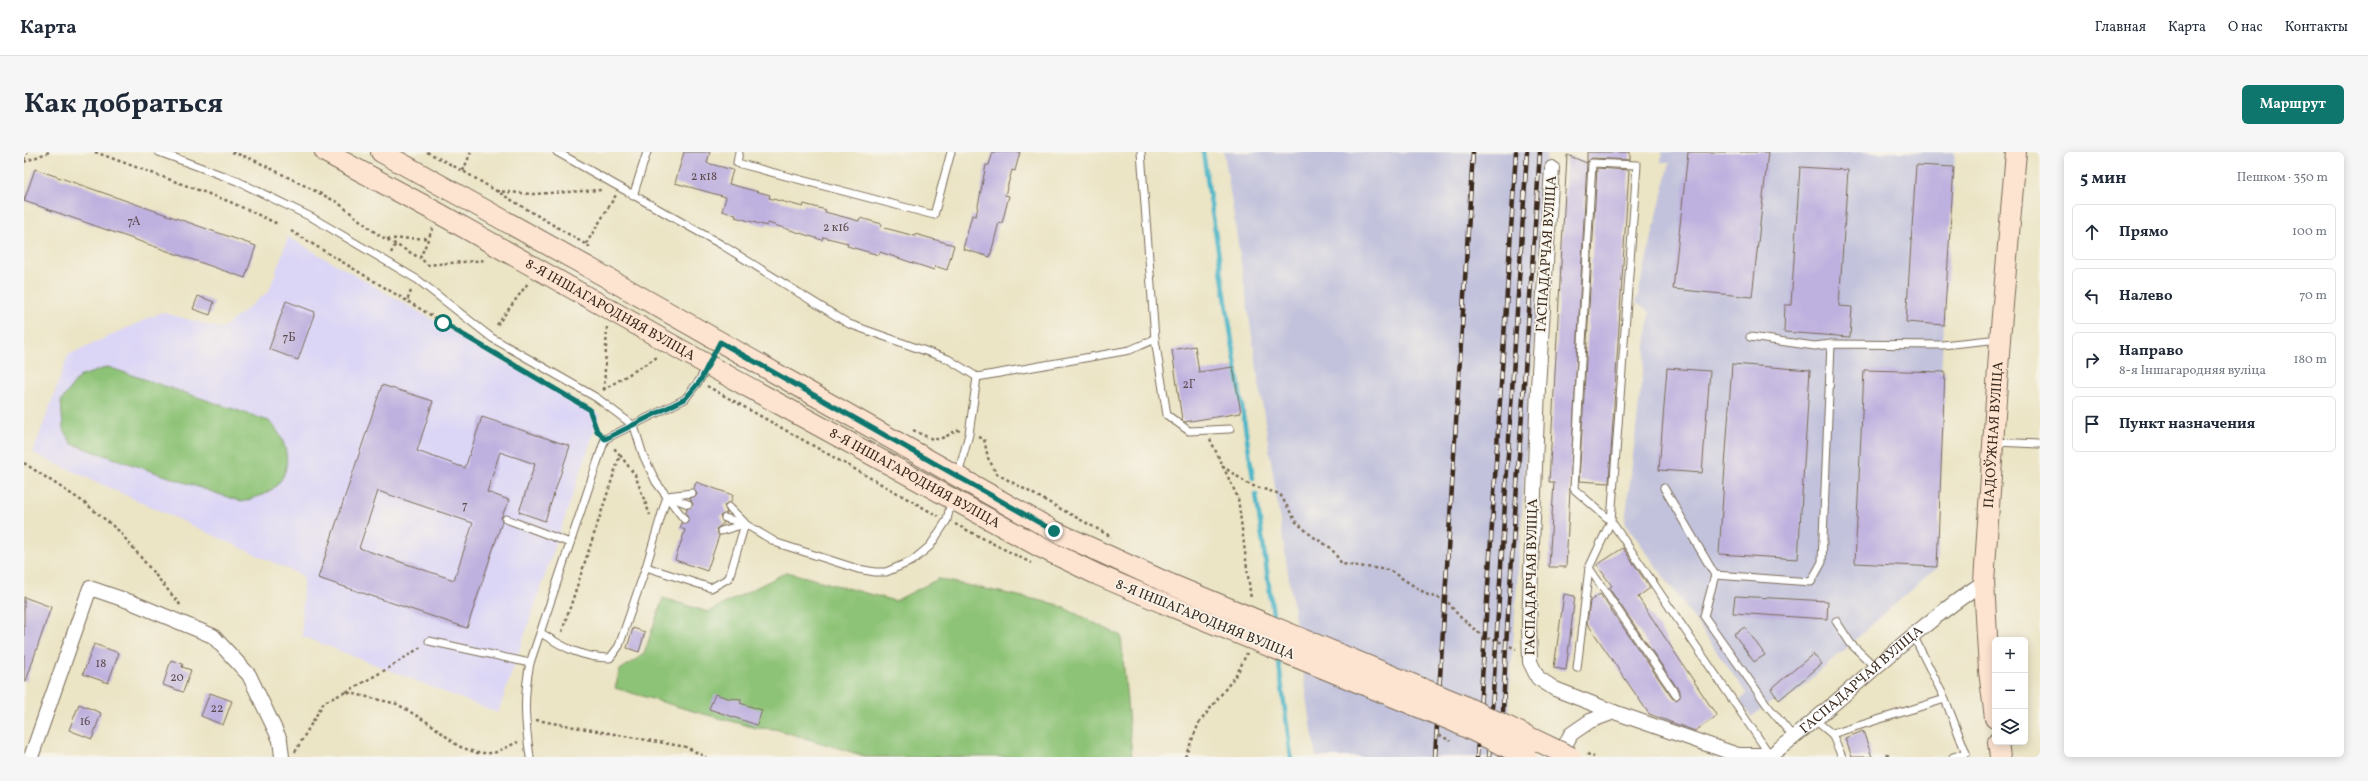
<!DOCTYPE html>
<html lang="ru">
<meta charset="utf-8">
<style>
:root{--surface:#fff;--page:#f6f6f7;--text:#1f2937;--muted:#747a83;--line:#e0e1e3;--accent:#0f766e}
body{margin:0;font-family:Vollkorn,serif;background:var(--page);color:var(--text)}
.controls{position:absolute;right:12px;bottom:12px;display:grid;overflow:hidden;border-radius:6px;box-shadow:0 2px 10px #0003}
.controls button{width:36px;height:36px;display:grid;place-items:center;padding:0;border:0;border-bottom:1px solid var(--line);background:var(--surface);color:var(--text);font:20px sans-serif}
.stop{position:absolute;width:12px;height:12px;margin:-9px;border:3px solid #0f766e;border-radius:50%;background:#fff}
.stop.end{background:#0f766e;border-color:#fff;box-shadow:0 1px 4px #0008}
.list{margin:0;padding:0;list-style:none}
h2{display:flex;justify-content:space-between;align-items:center;height:52px;margin:0;padding:0 16px;font-size:17px}
h2 small{font-size:13px;font-weight:400;color:var(--muted)}
.list li{display:grid;grid-template-columns:26px 1fr auto;gap:12px;align-items:center;box-sizing:border-box;height:56px;margin:0 8px 8px;padding:0 8px;border:1px solid var(--line);border-radius:6px}
.list b{display:block;font-size:15px;white-space:nowrap}
.list p{margin:0;font-size:13px;white-space:nowrap;color:var(--muted)}
.list em{font-size:13px;font-style:normal;color:var(--muted)}
.icon{flex:none;width:22px;height:22px;fill:none;stroke:currentColor;stroke-width:2;stroke-linecap:round;stroke-linejoin:round}
.map{position:relative;flex:none;width:2016px;height:605px;overflow:hidden;border-radius:6px}
header{display:flex;align-items:center;gap:24px;box-sizing:border-box;height:56px;padding:0 20px;background:var(--surface);border-bottom:1px solid var(--line)}
header strong{font-size:19px}
nav{display:flex;gap:22px;margin-inline-start:auto;font-size:14px}
.intro{display:flex;align-items:center;justify-content:space-between;box-sizing:border-box;height:96px;padding:0 24px}
h1{margin:0;font-size:28px}
.button{padding:10px 18px;border-radius:6px;background:var(--accent);color:#fff;font-size:14px;font-weight:700}
main{display:flex;gap:24px;padding:0 24px}
aside{flex:1;background:var(--surface);border-radius:6px;box-shadow:0 2px 10px #0003}
.map>svg:first-child{display:block}
.built{fill:#dcd6f6}
.industrial{fill:#c2c2dc}
.green{fill:#8dc376;stroke:#64764a}
.lines{fill:none;stroke-linecap:round;stroke-linejoin:round}
.stream{stroke:#4ab5c7;stroke-width:4.5}
.building{fill:#beb0df;fill-rule:evenodd}
.lane-casing{stroke:#796b58;stroke-width:9}
.street-casing{stroke:#796b58;stroke-width:16}
.secondary-casing{stroke:#796b58;stroke-width:22}
.path{stroke:#796b58;stroke-width:2.5;stroke-dasharray:3 3;stroke-linecap:butt}
.lane{stroke:#fff;stroke-width:7}
.street{stroke:#fff;stroke-width:14}
.secondary{stroke:#fde4d1;stroke-width:20}
.rail-casing{stroke:#3b2a1e;stroke-width:4.5}
.rail{stroke:#f7f3e8;stroke-width:3;stroke-dasharray:9;stroke-linecap:butt}
.secondary-bridge-casing{stroke:#796b58;stroke-width:22;stroke-linecap:butt}
.path-bridge{stroke:#796b58;stroke-width:2.5;stroke-dasharray:3 3;stroke-linecap:butt}
.secondary-bridge{stroke:#fde4d1;stroke-width:20}
.route{stroke:#0f766e;stroke-width:5}
.labels{text-anchor:middle;dominant-baseline:central;stroke-width:3.5;stroke-linejoin:round;paint-order:stroke}
.number-label{font-size:12px;fill:#5c4c4e}
.street-label{font-size:14px;fill:#3b2a1e;stroke:#f7f3e8}
</style>
<header>
<strong>Карта</strong>
<nav><a>Главная</a><a>Карта</a><a>О нас</a><a>Контакты</a></nav>
</header>
<div class="intro"><h1>Как добраться</h1><a class="button">Маршрут</a></div>
<main>
<div class="map">
<svg width="2016" height="605" viewBox="0 0 2016 605">
<rect width="100%" height="100%" fill="#f7f3e8"/>
<filter id="ink" filterUnits="userSpaceOnUse"><feTurbulence type="fractalNoise" baseFrequency=".025" numOctaves="2"/><feDisplacementMap in="SourceGraphic" scale="8" xChannelSelector="R" yChannelSelector="G"/><feConvolveMatrix kernelMatrix="1 2 1 2 8 2 1 2 1" color-interpolation-filters="sRGB"/></filter>
<filter id="wash" filterUnits="userSpaceOnUse"><feTurbulence type="fractalNoise" baseFrequency=".012" numOctaves="4" result="noise"/><feDisplacementMap in="SourceGraphic" scale="16" xChannelSelector="R" yChannelSelector="G"/><feGaussianBlur stdDeviation="0.9" result="paint"/><feColorMatrix in="noise" values="0 0 0 0 0 0 0 0 0 0 0 0 0 0 0 0 0 1.4 0 .05"/><feComposite in="paint" operator="in"/></filter>
<g filter="url(#wash)">
<rect width="100%" height="100%" fill="#ebe4c5"/>
<polygon class="built" points="264,85 576,263 474,561 278,484 279,424 9,301 44,203 138,160 198,177 245,139"/>
<g class="industrial">
<polygon points="1200,0 1523,0 1481,605 1292,605"/>
<polygon points="1638,0 1931,0 1917,220 1921,221 1913,415 1757,554 1749,549 1727,565 1715,549 1723,542 1601,370 1626,160 1612,151 1646,10 1637,10"/>
</g>
<g class="green">
<path d="M 84,215 L 245,269 C 262,285 271,315 252,334 C 243,343 229,346 218,350 L 48,292 L 39,277 L 37,249 L 55,225 Z"/>
<polygon points="763,420 871,449 914,427 1032,452 1097,484 1108,605 844,605 751,577 732,576 665,558 591,536 596,518 620,502 639,446 684,460"/>
</g>
<g class="lines">
<g class="stream">
<polyline points="1179,0 1229,326"/>
<polyline points="1232,342 1250,469"/>
<polyline points="1254,504 1267,605"/>
</g>
</g>
<g id="blocks">
<g class="building">
<polygon points="660,0 686,0 683,11 709,18 705,32 746,43 745,46 779,55 780,52 802,58 801,60 835,69 836,66 858,72 857,75 891,84 891,82 930,93 923,118 911,114 910,118 856,100 855,103 823,94 824,91 799,85 798,88 744,71 743,74 711,65 712,63 698,59 702,45 651,31"/>
<polygon points="969,0 996,0 991,19 988,18 981,43 985,44 978,71 975,70 966,105 939,97 948,63 952,64 962,13 965,13"/>
<polygon points="1563,0 1606,0 1606,8 1568,6 1563,10 1542,415 1525,415 1530,330 1525,330 1543,3 1563,11"/>
<polygon points="1664,0 1744,0 1728,145 1649,137"/>
<polygon points="1892,13 1930,15 1920,173 1882,170"/>
<polygon points="1776,15 1824,18 1815,154 1828,155 1826,185 1760,180 1761,153 1767,153"/>
<polygon points="1573,16 1605,18 1585,331 1555,329"/>
<polygon points="11,17 232,94 221,126 0,49"/>
<polygon points="174,144 190,150 186,163 169,157"/>
<polygon points="262,149 291,160 274,208 245,197"/>
<polygon points="1171,194 1175,220 1209,215 1217,261 1160,270 1158,268 1148,198"/>
<polygon points="1708,212 1786,218 1774,407 1695,402"/>
<polygon points="1643,216 1686,219 1678,321 1635,318"/>
<polygon points="1840,218 1921,220 1913,415 1831,411"/>
<path d="M 358,233 L 409,249 L 393,299 L 441,316 L 458,265 L 546,294 L 521,369 L 495,360 L 511,312 L 476,300 L 463,340 L 485,348 L 477,366 L 478,370 L 443,476 L 294,426 ZM 354,339 L 449,371 L 430,428 L 335,396 Z"/>
<polygon points="672,330 709,343 707,350 700,353 703,361 696,364 700,371 692,377 695,384 683,419 651,408 661,378 656,376 658,371 664,369 662,361 663,357 669,353 666,346 673,343 670,336"/>
<polygon points="1599,396 1626,436 1614,445 1693,564 1671,579 1625,562 1563,471 1566,449 1576,442 1648,546 1652,548 1656,545 1656,540 1585,436 1588,434 1573,413"/>
<polygon points="1540,442 1551,444 1542,518 1530,516"/>
<polygon points="1711,444 1804,449 1803,467 1709,461"/>
<polygon points="0,445 27,455 2,529 0,529"/>
<polygon points="1721,475 1741,503 1730,510 1710,482"/>
<polygon points="609,476 621,480 615,500 603,496"/>
<polygon points="70,492 95,501 84,531 59,522"/>
<polygon points="1789,502 1798,512 1755,548 1747,537"/>
<polygon points="147,508 159,512 158,515 167,518 159,540 139,533"/>
<polygon points="186,541 208,549 199,573 177,564"/>
<polygon points="691,542 704,546 718,547 716,551 738,558 733,573 685,557"/>
<polygon points="55,552 77,561 68,587 45,578"/>
<polygon points="1839,579 1848,605 1828,605 1821,586"/>
</g>
</g>
</g>
<g filter="url(#ink)">
<use href="#blocks" fill-opacity="0" stroke="#796b58" stroke-width="1"/>
<g class="lines">
<g class="lane-casing">
<g id="lane">
<polyline points="135,0 213,29 289,66 394,128 468,186 573,246 610,274 619,303 632,330 660,367"/>
<polyline points="533,0 698,93 825,172 924,207 953,225"/>
<polyline points="715,0 713,11 910,63 927,0"/>
<polyline points="609,44 623,0"/>
<polyline points="1726,185 1791,194 1807,192 1918,193 1976,187"/>
<polyline points="1131,187 1143,263 1165,279 1206,277"/>
<polyline points="1971,290 2016,292"/>
<polyline points="934,323 945,282 953,225 1106,198 1131,187 1117,0"/>
<polyline points="1640,336 1691,423 1680,464 1743,553 1770,586"/>
<polyline points="643,344 668,341"/>
<polyline points="645,345 664,352"/>
<polyline points="705,355 720,370"/>
<polyline points="701,366 721,372 753,391 834,417 851,420 862,420 888,409 906,394 923,368 927,349"/>
<polyline points="482,367 546,391"/>
<polyline points="697,379 721,372"/>
<polyline points="622,415 687,436 705,426 721,372"/>
<polyline points="1691,423 1787,430 1798,410 1807,192"/>
<polyline points="1812,469 1827,492 1851,515"/>
<path d="M 517,481 C 539,495 558,506 586,506 L 595,494 L 622,415 L 643,344"/>
<polyline points="1889,483 1921,547 1942,601 1929,605"/>
<polyline points="405,489 506,511"/>
<polyline points="1553,516 1565,416"/>
<polyline points="1652,543 1565,416 1587,369 1550,337 1568,11 1613,13 1587,369 1746,603"/>
<polyline points="1791,568 1808,582 1818,605"/>
<polyline points="1808,582 1921,547"/>
<path d="M 506,605 C 501,570 499,545 506,511 L 581,287 L 661,247 L 675,229 L 684,213"/>
</g>
</g>
<g class="street-casing">
<g id="street">
<path id="s1" d="M 1528,16 L 1514,235 L 1505,472 L 1506,510 L 1514,526 L 1531,537 L 1590,560 L 1714,603 L 1747,603 C 1820,548 1883,481 1960,430"/>
<polyline points="7,605 66,436 107,450 189,484 225,523 256,588 258,605"/>
<polyline points="1535,605 1547,582 1566,569 1590,560"/>
</g>
</g>
<g class="secondary-casing">
<g id="secondary">
<path id="s2" d="M 301,0 L 416,62 L 684,213 L 1016,395 L 1074,423 L 1139,451"/>
<polyline points="357,0 571,119 1030,379 1146,432"/>
<path id="s3" d="M 1971,566 L 1965,519 L 1960,430 L 1976,187 L 1992,0"/>
<polyline points="1974,590 1976,605"/>
</g>
</g>
<g class="path">
<polyline points="71,0 204,49 254,72"/>
<polyline points="208,0 228,7 313,50 353,82 396,106"/>
<polyline points="403,0 439,19 566,95"/>
<polyline points="0,8 3,0"/>
<polyline points="0,10 25,0"/>
<polyline points="439,19 447,0"/>
<polyline points="472,39 509,42 577,38"/>
<polyline points="409,76 396,106 404,113 461,108"/>
<polyline points="267,79 383,149"/>
<polyline points="363,87 405,86"/>
<polyline points="562,92 592,43"/>
<polyline points="367,101 371,93"/>
<polyline points="387,139 383,149 565,257 574,280"/>
<polyline points="473,173 504,131"/>
<polyline points="683,234 914,364"/>
<polyline points="579,238 635,204"/>
<polyline points="580,238 583,175"/>
<path d="M 889,278 C 911,289 912,291 933,278 L 937,279"/>
<polyline points="955,285 960,287 964,306 973,322 1088,385"/>
<polyline points="1186,287 1214,346 1227,447"/>
<polyline points="596,303 611,323 626,363"/>
<polyline points="0,311 61,351 95,379 158,455"/>
<polyline points="1198,314 1226,333 1256,342 1272,370 1288,384 1307,396 1318,412 1365,418 1404,443 1422,448 1435,464 1461,486 1472,488 1492,497"/>
<polyline points="931,372 1007,411"/>
<polyline points="538,480 596,303 589,295"/>
<polyline points="322,540 363,517 397,495"/>
<polyline points="512,568 662,595 682,605"/>
<polyline points="271,600 300,550 322,540 373,552 408,573 434,594 453,601 470,601 494,590"/>
<polyline points="1863,601 1865,605"/>
<polyline points="1161,605 1175,571 1213,522 1223,501"/>
</g>
<use href="#lane" class="lane"/>
<use href="#street" class="street"/>
<use href="#secondary" class="secondary"/>
<g class="rail-casing">
<g id="rail">
<polyline points="1411,605 1449,0"/>
<polyline points="1453,605 1492,0"/>
<polyline points="1465,605 1503,0"/>
<polyline points="1477,605 1482,493 1516,0"/>
</g>
</g>
<use href="#rail" class="rail"/>
<g class="secondary-bridge-casing">
<g id="secondary-bridge">
<polyline points="1146,432 1436,552 1547,605"/>
<polyline points="1139,451 1429,569 1503,605"/>
</g>
</g>
<g class="path-bridge">
<polyline points="1415,583 1427,589"/>
<polyline points="1563,602 1570,605"/>
</g>
<use href="#secondary-bridge" class="secondary-bridge"/>
</g>
</g>
<g class="lines" filter="url(#ink)">
<polyline class="route" points="419,171 565,257 573,279 581,287 661,247 676,229 696,190 1030,379"/>
</g>
<g class="labels">
<g class="number-label">
<text x="680" y="25">2 к18</text>
<text x="110" y="70">7А</text>
<text x="812" y="76">2 к16</text>
<text x="265" y="186">7Б</text>
<text x="1165" y="233">2Г</text>
<text x="441" y="354">7</text>
<text x="77" y="512">18</text>
<text x="153" y="526">20</text>
<text x="193" y="557">22</text>
<text x="61" y="570">16</text>
</g>
<g class="street-label">
<text transform="translate(1523 102) rotate(-86)">ГАСПАДАРЧАЯ ВУЛІЦА</text>
<text stroke="none"><textPath href="#s2" startOffset="326">8-Я ІНШАГАРОДНЯЯ ВУЛІЦА</textPath></text>
<text stroke="none"><textPath href="#s3" startOffset="284">ПАДОЎЖНАЯ ВУЛІЦА</textPath></text>
<text stroke="none"><textPath href="#s2" startOffset="674">8-Я ІНШАГАРОДНЯЯ ВУЛІЦА</textPath></text>
<text transform="translate(1508 425) rotate(-89)">ГАСПАДАРЧАЯ ВУЛІЦА</text>
<text transform="translate(1181 468) rotate(22)">8-Я ІНШАГАРОДНЯЯ ВУЛІЦА</text>
<text stroke="none"><textPath href="#s1" startOffset="878">ГАСПАДАРЧАЯ ВУЛІЦА</textPath></text>
</g>
</g>
</svg>
<div class="controls">
<button>+</button>
<button>−</button>
<button><svg class="icon" aria-label="layers" viewBox="0 0 24 24"><path d="M12 4l9 5-9 5-9-5zM3 14l9 5 9-5"/></svg></button>
</div>
<div class="stop" style="left:419px;top:171px"></div>
<div class="stop end" style="left:1030px;top:379px"></div>
</div>
<aside>
<h2>5 мин<small>Пешком · 350 m</small></h2>
<ul class="list">
<li><svg class="icon" aria-label="ahead" viewBox="0 0 24 24"><path d="M12 20V5M6 11l6-6 6 6"/></svg><div><b>Прямо</b></div><em>100 m</em></li>
<li><svg class="icon" aria-label="left" viewBox="0 0 24 24"><path d="M17 20v-9H6M10 6l-5 5 5 5"/></svg><div><b>Налево</b></div><em>70 m</em></li>
<li><svg class="icon" aria-label="right" viewBox="0 0 24 24"><path d="M7 20v-9h11M14 6l5 5-5 5"/></svg><div><b>Направо</b><p>8-я Іншагародняя вуліца</p></div><em>180 m</em></li>
<li><svg class="icon" aria-label="arrive" viewBox="0 0 24 24"><path d="M6 21V4h12l-3 4 3 4H6"/></svg><div><b>Пункт назначения</b></div></li>
</ul>
</aside>
</main>
